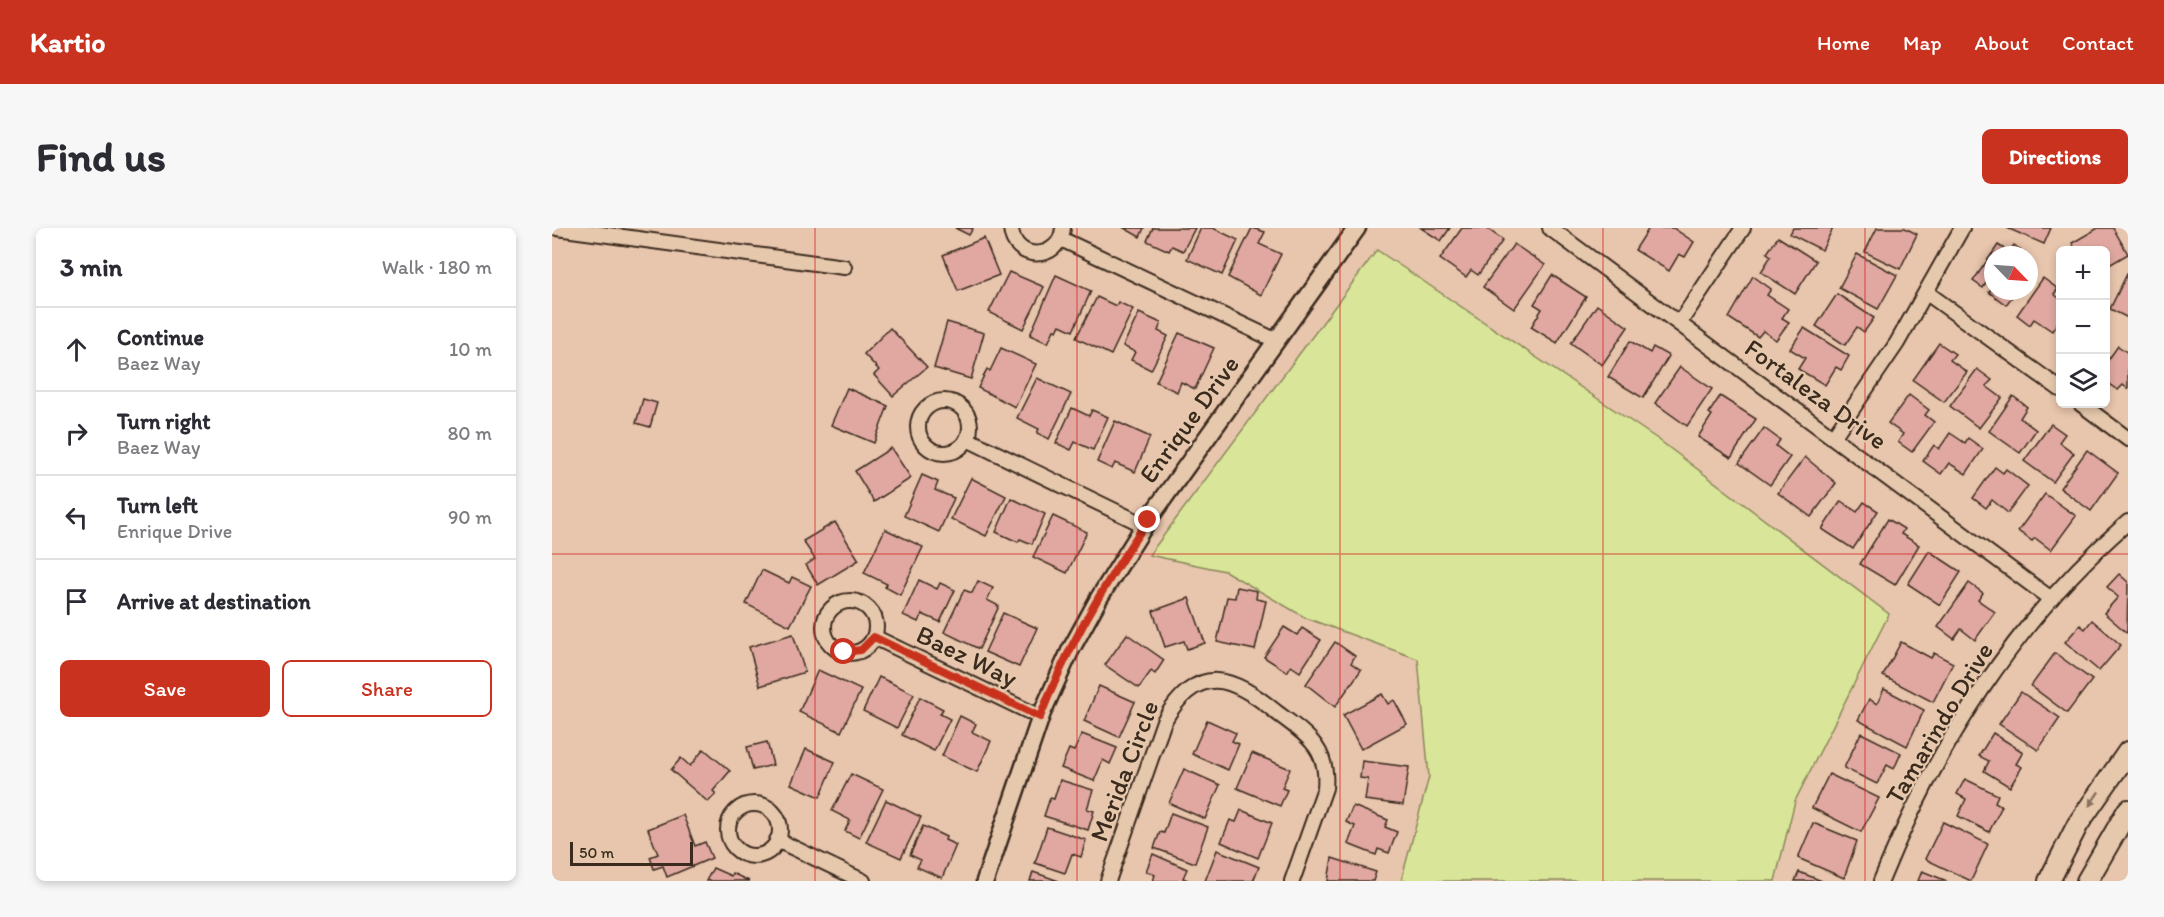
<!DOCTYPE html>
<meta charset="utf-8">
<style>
:root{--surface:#fff;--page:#f7f7f7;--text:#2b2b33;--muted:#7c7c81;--line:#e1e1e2;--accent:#c8321e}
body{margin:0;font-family:Itim,sans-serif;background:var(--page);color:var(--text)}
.controls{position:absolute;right:18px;top:18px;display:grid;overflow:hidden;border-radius:9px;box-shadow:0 3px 9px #0003}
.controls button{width:54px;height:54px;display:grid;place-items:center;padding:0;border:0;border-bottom:2px solid var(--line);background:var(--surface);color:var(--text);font:30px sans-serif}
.compass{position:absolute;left:1432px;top:18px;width:54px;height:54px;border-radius:50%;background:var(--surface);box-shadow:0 3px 9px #0003;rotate:115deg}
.scale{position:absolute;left:18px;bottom:15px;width:123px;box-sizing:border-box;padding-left:6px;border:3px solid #3b2a1e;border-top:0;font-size:16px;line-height:21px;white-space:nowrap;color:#3b2a1e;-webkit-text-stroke:4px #e6c9ad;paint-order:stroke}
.stop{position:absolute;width:18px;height:18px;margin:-14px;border:4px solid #c8321e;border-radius:50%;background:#fff}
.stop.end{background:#c8321e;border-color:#fff;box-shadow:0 2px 6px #0008}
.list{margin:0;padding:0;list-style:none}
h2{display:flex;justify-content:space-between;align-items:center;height:78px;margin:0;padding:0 24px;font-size:26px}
h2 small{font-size:20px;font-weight:400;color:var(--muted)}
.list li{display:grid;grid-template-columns:39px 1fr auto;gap:18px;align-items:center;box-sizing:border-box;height:84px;padding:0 24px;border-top:2px solid var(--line)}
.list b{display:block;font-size:22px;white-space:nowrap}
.list p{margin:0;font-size:20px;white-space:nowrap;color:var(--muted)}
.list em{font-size:20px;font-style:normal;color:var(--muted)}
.actions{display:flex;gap:12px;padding:18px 24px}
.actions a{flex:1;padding:14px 0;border:2px solid var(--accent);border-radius:9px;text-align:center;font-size:21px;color:var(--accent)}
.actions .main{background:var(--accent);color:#fff}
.icon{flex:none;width:33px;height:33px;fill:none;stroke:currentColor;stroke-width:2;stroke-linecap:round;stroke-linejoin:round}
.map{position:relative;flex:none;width:1576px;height:653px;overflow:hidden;border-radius:9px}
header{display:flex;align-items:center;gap:36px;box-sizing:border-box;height:84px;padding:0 30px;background:var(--accent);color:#fff}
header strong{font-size:28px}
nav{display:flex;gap:33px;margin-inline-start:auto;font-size:21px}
.intro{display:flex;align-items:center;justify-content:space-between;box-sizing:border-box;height:144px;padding:0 36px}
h1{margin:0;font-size:42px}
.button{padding:15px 27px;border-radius:9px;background:var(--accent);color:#fff;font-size:21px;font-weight:700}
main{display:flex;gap:36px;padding:0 36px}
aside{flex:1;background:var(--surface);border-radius:9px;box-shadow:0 3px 9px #0003}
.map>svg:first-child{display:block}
.green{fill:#d9e598;stroke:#8a885b;stroke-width:1.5}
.building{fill:#e0a8a1;stroke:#3b2a1e;stroke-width:1.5}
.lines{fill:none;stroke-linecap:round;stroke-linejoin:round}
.minor-casing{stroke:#3b2a1e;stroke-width:18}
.tertiary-casing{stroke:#3b2a1e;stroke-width:21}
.secondary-casing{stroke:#3b2a1e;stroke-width:24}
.minor{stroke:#e6c9ad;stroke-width:14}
.tertiary{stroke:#e6c9ad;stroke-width:16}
.secondary{stroke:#e6c9ad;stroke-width:20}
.oneway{fill:#88725e}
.route{stroke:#c8321e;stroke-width:8}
.grid{fill:none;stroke:#d62828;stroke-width:1.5;stroke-opacity:0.55}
.labels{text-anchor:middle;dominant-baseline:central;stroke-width:4.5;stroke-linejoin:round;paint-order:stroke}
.street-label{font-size:26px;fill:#3b2a1e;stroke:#e6c9ad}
</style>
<header>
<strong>Kartio</strong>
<nav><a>Home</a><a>Map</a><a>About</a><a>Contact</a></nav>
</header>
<div class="intro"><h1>Find us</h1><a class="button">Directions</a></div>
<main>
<aside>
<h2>3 min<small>Walk · 180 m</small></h2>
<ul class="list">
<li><svg class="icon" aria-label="ahead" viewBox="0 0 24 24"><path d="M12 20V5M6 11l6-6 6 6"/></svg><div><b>Continue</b><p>Baez Way</p></div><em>10 m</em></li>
<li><svg class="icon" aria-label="right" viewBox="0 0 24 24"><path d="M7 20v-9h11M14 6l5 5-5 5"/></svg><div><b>Turn right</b><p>Baez Way</p></div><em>80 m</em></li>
<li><svg class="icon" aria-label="left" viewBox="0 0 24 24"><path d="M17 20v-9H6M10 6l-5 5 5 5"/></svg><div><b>Turn left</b><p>Enrique Drive</p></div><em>90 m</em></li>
<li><svg class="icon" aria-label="arrive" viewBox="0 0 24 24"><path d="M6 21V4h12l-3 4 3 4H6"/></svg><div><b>Arrive at destination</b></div></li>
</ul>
<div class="actions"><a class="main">Save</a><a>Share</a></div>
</aside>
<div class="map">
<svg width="1576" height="653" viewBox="0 0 1576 653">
<rect width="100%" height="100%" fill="#e8c5ad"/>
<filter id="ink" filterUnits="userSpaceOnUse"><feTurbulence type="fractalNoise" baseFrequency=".0167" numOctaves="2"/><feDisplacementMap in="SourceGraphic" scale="12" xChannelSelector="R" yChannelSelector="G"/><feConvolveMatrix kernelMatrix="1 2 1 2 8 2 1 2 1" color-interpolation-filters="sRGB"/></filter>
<g filter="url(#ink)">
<polygon class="green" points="825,22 1107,212 1337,386 1243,573 1223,653 849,653 877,549 866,431 754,390 673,343 597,327"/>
<g class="building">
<polygon points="403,0 421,0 417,7"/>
<polygon points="572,0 592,0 588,9"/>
<polygon points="601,0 643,0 631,23 620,18 617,23 595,13"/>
<polygon points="649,0 661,0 686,12 670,47 635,31"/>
<polygon points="700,0 713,4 707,16 729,26 709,67 676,49"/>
<polygon points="869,0 898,0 889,13"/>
<polygon points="910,0 934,0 951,12 926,47 919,42 914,49 888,31"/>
<polygon points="1097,0 1121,0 1142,14 1133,29 1127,26 1117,43 1083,22"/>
<polygon points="1241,0 1281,0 1270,22 1238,6"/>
<polygon points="1325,0 1353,0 1365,6 1348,41 1313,24"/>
<polygon points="1455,0 1499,0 1492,16"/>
<polygon points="1546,0 1561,0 1576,26 1554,39 1554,22 1524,22 1520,15"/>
<polygon points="1226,9 1264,33 1243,66 1209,44 1219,28 1215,25"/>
<polygon points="432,10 447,47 406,63 391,27"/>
<polygon points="962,16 993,37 962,81 931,59"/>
<polygon points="1446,17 1457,24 1462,17 1475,27 1441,27 1441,56 1436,52 1431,60 1421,53"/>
<polygon points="1305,26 1345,47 1326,81 1287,60"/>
<polygon points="457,44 492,59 471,101 437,84"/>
<polygon points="1575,46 1576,46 1576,90 1558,81"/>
<polygon points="504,47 539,63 521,103 508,97 505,103 502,102 496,115 478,107"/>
<polygon points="1000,47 1034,69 1005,115 979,99 990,81 982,76"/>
<polygon points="1201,48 1219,61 1215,67 1236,81 1230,90 1237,94 1224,112 1211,103 1206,109 1177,90"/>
<polygon points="1491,50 1506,61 1502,66 1508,71 1508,91 1500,103 1482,91 1478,97 1465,87"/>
<polygon points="1441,59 1441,63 1464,63 1454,77 1437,64"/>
<polygon points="1285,66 1322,90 1312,104 1305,99 1293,117 1264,98"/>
<polygon points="545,69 564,78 566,74 581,81 559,127 524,110"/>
<polygon points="1045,77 1076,99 1050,137 1019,115"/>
<polygon points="587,85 609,95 606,103 616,108 599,142 579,132 583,124 571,118"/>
<polygon points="395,94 432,105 419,151 382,140"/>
<polygon points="338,100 375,139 341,168 322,147 327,142 312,126"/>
<polygon points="1252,100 1297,128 1289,142 1284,139 1273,157 1246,141 1253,130 1238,121"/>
<polygon points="627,105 662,120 643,161 629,154 625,164 604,154"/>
<polygon points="1078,113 1098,125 1101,119 1117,128 1091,170 1056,149"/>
<polygon points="1387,115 1403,126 1398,132 1415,144 1392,174 1361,152"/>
<polygon points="1566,118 1576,125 1576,161 1571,157 1566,162 1554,153 1554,135"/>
<polygon points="449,120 484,136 463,179 426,160 435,141 438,143"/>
<polygon points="1128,139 1160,161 1135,198 1103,175"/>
<polygon points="1425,141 1440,152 1434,158 1450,170 1427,200 1398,178"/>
<polygon points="485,150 519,166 497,211 485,205 487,201 465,190"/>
<polygon points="295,160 336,178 322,215 279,197"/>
<polygon points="1357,167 1377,182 1373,187 1382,194 1360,224 1346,214 1351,206 1336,195"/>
<polygon points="1168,168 1204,191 1179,230 1146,209 1160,187 1157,185"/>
<polygon points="1461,168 1475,179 1468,190 1484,202 1468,225 1437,203"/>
<polygon points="91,171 105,175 98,199 84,195"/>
<polygon points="520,180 537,188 540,182 556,189 541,222 523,214 519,222 504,215"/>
<polygon points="563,193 598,209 583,244 563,235 560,241 545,234"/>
<polygon points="1499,196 1513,206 1507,214 1522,225 1501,254 1472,233"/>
<polygon points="1212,200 1228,212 1224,218 1238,229 1218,257 1187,235"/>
<polygon points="1398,205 1413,215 1416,210 1431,221 1414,246 1397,235 1389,246 1371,233 1382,217 1387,221"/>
<polygon points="339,220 359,250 322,274 303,243"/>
<polygon points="1535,222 1566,245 1539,283 1508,260"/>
<polygon points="1253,229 1284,255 1259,289 1226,265"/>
<polygon points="1443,239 1451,245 1454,241 1476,258 1456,285 1440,272 1434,280 1421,270"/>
<polygon points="370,247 386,254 383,262 402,270 387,304 352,288"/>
<polygon points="419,250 454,268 434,308 399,291"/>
<polygon points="1493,266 1524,288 1499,322 1483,310 1480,313 1466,303"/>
<polygon points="459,270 493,286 480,316 468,311 466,314 444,304"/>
<polygon points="1289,273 1305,284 1312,274 1326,283 1301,321 1270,301"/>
<polygon points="501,288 535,304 515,345 481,329"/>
<polygon points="1336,291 1352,301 1349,306 1367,317 1343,357 1308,336"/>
<polygon points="283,294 307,332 266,357 254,337 263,331 251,313"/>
<polygon points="333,301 371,319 348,367 333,359 335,356 312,345"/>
<polygon points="1377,323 1409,344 1388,377 1356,356"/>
<polygon points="210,342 237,355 240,349 259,358 238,398 194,376"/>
<polygon points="1567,346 1576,354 1575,405 1552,385 1566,369 1555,359"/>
<polygon points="367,352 385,361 388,355 403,362 388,394 370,386 366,394 351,387"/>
<polygon points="426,353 441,360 435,372 447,378 427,421 392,404 412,362 420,365"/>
<polygon points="1417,355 1431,365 1426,372 1443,384 1423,412 1409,401 1402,411 1386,399"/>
<polygon points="685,359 705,363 704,371 714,373 703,422 665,414 675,369 683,370"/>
<polygon points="637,370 653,415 635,421 632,413 613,419 601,383"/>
<polygon points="451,385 485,400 467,439 433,424"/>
<polygon points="1540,392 1569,417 1547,443 1513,414 1528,397 1533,401"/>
<polygon points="732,399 745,407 750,400 769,412 748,444 739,438 735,444 712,429"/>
<polygon points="241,406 253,444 208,458 197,419"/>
<polygon points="575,406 612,432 603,446 599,443 587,460 553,437"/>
<polygon points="783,414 803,428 799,435 809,442 783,479 754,456"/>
<polygon points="1349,414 1379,430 1382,425 1401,435 1381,474 1331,448"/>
<polygon points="1503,425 1540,452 1515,485 1479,458"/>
<polygon points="266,442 309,462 289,504 247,484"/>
<polygon points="327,449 362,466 345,500 311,483"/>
<polygon points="547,458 583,474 567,509 532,493"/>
<polygon points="1332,461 1372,482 1355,518 1306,492 1317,471 1325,476"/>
<polygon points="1469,464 1508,490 1486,522 1447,496"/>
<polygon points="830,466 836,476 842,472 855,496 809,521 791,487"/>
<polygon points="368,469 391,481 388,486 398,491 382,523 350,507"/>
<polygon points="408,488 424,496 420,504 439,513 425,544 390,528"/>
<polygon points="655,492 684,505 680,513 687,516 676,542 640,526"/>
<polygon points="1309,505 1349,525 1342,541 1335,537 1325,556 1292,540"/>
<polygon points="1441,505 1471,524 1464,536 1470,539 1458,559 1432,543 1437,533 1427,528"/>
<polygon points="530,506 565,520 558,536 551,532 542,553 509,540 517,521 522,523"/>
<polygon points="215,514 221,537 201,542 195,519"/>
<polygon points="152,521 178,543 161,563 164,566 156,574 119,542 129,530 138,538"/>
<polygon points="254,521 283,534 268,569 239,556"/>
<polygon points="700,525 738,541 730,560 735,562 728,578 685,560"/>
<polygon points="810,533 857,539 851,577 813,572 816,551 808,550"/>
<polygon points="632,541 668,557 653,591 617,575"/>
<polygon points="299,546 331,561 307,610 293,603 298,592 280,583"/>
<polygon points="1277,546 1327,570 1309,604 1260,580"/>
<polygon points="1413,551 1446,567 1443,574 1450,578 1437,604 1406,588 1414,571 1405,566"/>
<polygon points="508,552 541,562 535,581 542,583 536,602 492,588 498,570 502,571"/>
<polygon points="334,572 369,589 349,630 314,614"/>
<polygon points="801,578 836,592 833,599 845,604 837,625 826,621 824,627 796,616 803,598 794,594"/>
<polygon points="689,582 720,595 706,630 669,614 678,592 684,594"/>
<polygon points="619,585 656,599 643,635 602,620 608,604 612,605"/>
<polygon points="131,587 143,618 153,614 160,630 115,649 111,638 102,641 98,629 106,626 96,601"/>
<polygon points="1391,594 1436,616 1419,653 1373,631"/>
<polygon points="1261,595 1305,613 1292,650 1246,630"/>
<polygon points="371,598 394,609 393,612 404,617 390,650 365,639 369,632 358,627"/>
<polygon points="495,599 534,612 529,629 520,626 513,645 483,635"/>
<polygon points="665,622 707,639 701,653 653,653"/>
<polygon points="601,626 635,641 631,650 638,653 601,653 603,647 594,643"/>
<polygon points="780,630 824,644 821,653 776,653"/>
<polygon points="161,640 179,648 180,645 197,653 154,653"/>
<polygon points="1370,643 1395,653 1366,653"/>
<polygon points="481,644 507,653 478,653"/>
<polygon points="1247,644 1270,653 1243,653"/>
</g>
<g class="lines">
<g class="minor-casing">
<g id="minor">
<polyline points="5,0 292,39"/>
<path d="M 459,0 C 461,34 508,34 511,0"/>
<polyline points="998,0 1499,371"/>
<polyline points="509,11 725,113"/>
<polyline points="1375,65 1508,161"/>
<polyline points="1128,94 1191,0"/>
<circle cx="392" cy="199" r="26"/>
<polyline points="1529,176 1576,211"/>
<polyline points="1282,208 1345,115 1410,0"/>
<polyline points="415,211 592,297"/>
<circle cx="298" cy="399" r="26"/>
<polyline points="322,409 488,489"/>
<circle cx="202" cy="602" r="26"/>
<polyline points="225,612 311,653"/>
<path d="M 556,653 L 612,493 C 646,434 680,448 724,484 C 753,506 777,519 773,560 L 740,653"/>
<path d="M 1329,653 C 1384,518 1465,390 1576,294"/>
</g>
</g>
<g class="tertiary-casing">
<polyline id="tertiary" points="433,653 490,485 518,423 547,370 596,292 805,0"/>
</g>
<g class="secondary-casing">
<g id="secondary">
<polyline points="1497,653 1526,596 1576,524"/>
<polyline points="1535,653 1576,582"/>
</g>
</g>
<use href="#minor" class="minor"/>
<use href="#tertiary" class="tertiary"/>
<use href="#secondary" class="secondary"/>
</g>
<defs><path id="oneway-solid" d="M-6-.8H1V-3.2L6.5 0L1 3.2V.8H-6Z" transform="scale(1.5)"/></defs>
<use class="oneway" href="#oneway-solid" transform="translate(1542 571) rotate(124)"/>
</g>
<g class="lines" filter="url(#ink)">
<path class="route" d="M 292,424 L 309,422 L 322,409 L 488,489 C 515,419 554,353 596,292"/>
</g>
<path class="grid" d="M 263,0 L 263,653M 525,0 L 525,653M 788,0 L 788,653M 1051,0 L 1051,653M 1313,0 L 1313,653M 0,326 L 1576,326"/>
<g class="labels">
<g class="street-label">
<text transform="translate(1264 166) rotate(36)">Fortaleza Drive</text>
<text transform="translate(637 191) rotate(-54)">Enrique Drive</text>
<text transform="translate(415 428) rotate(26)">Baez Way</text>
<text transform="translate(1387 495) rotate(-59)">Tamarindo Drive</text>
<text transform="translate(572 543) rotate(-69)">Merida Circle</text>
</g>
</g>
</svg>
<div class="controls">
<button>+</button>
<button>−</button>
<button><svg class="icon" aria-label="layers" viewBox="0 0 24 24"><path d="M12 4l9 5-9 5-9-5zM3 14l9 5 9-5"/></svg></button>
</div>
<svg class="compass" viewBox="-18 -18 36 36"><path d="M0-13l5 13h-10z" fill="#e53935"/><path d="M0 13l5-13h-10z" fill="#7c7c81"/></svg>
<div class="scale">50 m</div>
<div class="stop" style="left:292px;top:424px"></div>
<div class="stop end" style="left:596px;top:292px"></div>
</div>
</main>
